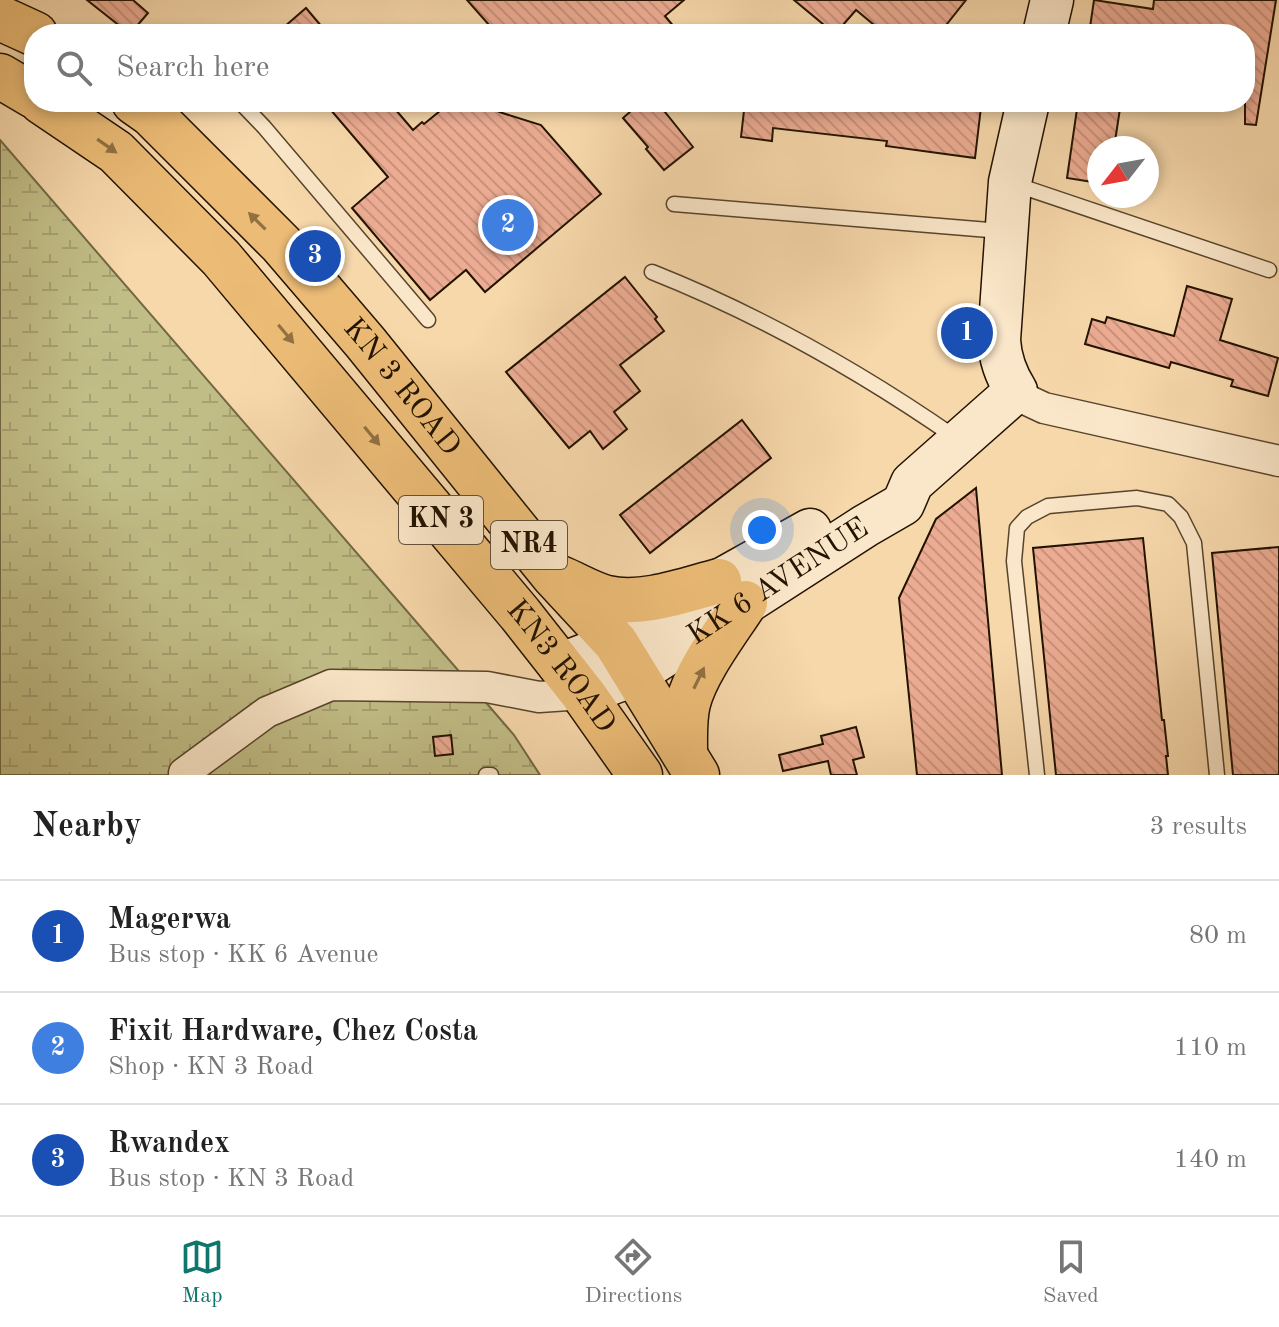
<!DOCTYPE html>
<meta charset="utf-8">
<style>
:root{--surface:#fff;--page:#f6f6f6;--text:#222;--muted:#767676;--line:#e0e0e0;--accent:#0f766e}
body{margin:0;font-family:"Old Standard TT",serif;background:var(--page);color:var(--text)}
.compass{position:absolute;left:1087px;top:136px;width:72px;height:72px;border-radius:50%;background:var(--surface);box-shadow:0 4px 12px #0003;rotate:239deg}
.you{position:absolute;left:762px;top:530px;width:28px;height:28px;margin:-20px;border:6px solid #fff;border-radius:50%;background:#1a73e8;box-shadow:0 0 0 12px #1a73e833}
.badge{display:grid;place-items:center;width:52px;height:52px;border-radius:50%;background:var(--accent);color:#fff;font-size:26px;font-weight:700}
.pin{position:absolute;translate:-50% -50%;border:4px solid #fff;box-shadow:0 2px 8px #0006}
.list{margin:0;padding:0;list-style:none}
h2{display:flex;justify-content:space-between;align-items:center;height:104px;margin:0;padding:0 32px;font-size:34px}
h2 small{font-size:26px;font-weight:400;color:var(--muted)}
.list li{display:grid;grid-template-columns:52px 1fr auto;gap:24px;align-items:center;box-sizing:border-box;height:112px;padding:0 32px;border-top:2px solid var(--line)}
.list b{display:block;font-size:30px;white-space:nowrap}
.list p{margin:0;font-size:26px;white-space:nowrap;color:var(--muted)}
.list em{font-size:26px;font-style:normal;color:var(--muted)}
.icon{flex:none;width:44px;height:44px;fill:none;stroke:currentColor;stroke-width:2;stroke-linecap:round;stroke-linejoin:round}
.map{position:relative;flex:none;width:1279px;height:775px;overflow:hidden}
.search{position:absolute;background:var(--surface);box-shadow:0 4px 12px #0003;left:24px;right:24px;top:24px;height:88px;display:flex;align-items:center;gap:20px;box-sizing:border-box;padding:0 28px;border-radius:32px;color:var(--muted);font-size:30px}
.sheet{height:440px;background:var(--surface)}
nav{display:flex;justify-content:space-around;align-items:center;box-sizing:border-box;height:112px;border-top:2px solid var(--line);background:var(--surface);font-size:22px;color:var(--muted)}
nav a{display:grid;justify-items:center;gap:4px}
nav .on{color:var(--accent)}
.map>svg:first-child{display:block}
.wetland{fill:url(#wetland-marsh);stroke:#726843;stroke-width:2}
.building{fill:url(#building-back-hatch);stroke:#221200;stroke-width:2}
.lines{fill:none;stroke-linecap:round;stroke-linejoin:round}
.service-casing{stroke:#57442b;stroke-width:17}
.minor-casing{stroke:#57442b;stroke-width:33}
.secondary-casing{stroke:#221200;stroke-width:45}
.trunk-casing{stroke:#221200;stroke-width:47}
.service{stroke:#fae6c8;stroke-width:14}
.minor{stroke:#fae6c8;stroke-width:30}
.secondary{stroke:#fae6c8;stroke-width:42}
.trunk{stroke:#ecbc76;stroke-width:44}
.oneway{fill:#917041}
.labels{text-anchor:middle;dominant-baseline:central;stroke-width:6;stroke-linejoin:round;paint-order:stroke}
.shield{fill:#fae6c8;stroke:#63523c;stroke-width:2}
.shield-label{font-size:28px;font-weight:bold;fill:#221200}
.street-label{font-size:30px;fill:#221200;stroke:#fae6c8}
</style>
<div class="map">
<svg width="1279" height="775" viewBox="0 0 1279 775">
<defs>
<pattern id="wetland-marsh" width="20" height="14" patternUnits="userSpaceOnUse" patternTransform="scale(2)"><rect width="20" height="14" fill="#c1bd86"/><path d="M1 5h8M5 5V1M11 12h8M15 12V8" fill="none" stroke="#a6a172"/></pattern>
<pattern id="building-back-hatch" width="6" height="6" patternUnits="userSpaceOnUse" patternTransform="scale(2)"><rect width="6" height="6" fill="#ecac93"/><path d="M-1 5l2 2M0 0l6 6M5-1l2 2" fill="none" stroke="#ca937d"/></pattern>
</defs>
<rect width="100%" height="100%" fill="#f7d8ab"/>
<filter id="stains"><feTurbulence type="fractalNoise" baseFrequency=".0025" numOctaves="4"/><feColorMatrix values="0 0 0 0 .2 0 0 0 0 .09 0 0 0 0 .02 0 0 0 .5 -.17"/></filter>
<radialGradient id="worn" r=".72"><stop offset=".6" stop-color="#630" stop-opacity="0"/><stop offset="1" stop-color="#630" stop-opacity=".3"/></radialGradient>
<polygon class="wetland" points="0,140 514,735 540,775 0,775"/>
<g class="building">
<polygon points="87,0 133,0 148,13 130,34"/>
<polygon points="467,0 684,0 665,16 680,34 497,34"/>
<polygon points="794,0 966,0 939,34 885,34 856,10 835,34"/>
<polygon points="1094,0 1153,9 1154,0 1276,0 1256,125 1245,124 1245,34 1089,34"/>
<polygon points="306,8 328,34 276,34"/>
<polygon points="324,102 389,102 413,130 422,122 424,124 451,102 491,102 499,112 541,125 601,194 485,292 466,270 430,300 352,208 388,177"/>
<polygon points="641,102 657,102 693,147 664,170 646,149 648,147 623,118"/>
<polygon points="745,102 937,102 981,107 975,158 886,146 887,141 773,128 772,141 741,137"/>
<polygon points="1078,102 1121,102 1114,148 1099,148 1099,183 1067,178"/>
<polygon points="625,277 657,317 655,319 664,331 620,365 640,391 614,412 627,429 603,449 590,431 569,448 506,372"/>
<polygon points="1187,286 1232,299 1220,340 1278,358 1268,396 1231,386 1233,380 1171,362 1169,368 1085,344 1092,319 1105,323 1107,317 1174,336"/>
<polygon points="742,420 771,458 650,553 620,515"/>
<polygon points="976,488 1002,775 917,775 899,598 936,519"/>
<polygon points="1143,538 1162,720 1164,720 1168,756 1166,756 1168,775 1056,775 1033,548"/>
<polygon points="1279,547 1279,775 1233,775 1212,553"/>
<polygon points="856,727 864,757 853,760 857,775 831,775 828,761 783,771 779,755 823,744 821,736"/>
<polygon points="451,735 453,754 435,756 433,737"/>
</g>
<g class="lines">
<g class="service-casing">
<g id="service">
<polyline points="240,102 264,127 428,320"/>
<polyline points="1014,184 1269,270"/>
<polyline points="674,204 1001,231"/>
<path d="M 652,272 C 760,315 861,372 956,438"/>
<polyline points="486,775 491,775"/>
<polyline points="1037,775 1014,561 1017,528 1027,517 1048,506 1137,498 1168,504 1181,517 1194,543 1217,775"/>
</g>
</g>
<g class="minor-casing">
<g id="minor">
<polyline points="1016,391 1027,400 1044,408 1279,461"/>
<polyline points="184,773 267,712 331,685 487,687 539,697 583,694"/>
</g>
</g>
<g class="secondary-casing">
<g id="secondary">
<polyline points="1044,34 1052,0"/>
<polyline points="559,665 616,643 649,627 719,581 810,530"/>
<path id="s1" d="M 583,694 L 636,674 L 865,526 L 903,504 L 912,483 L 1016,391 C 1006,375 1000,359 999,340 L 1010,182 L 1028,102"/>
</g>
</g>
<g class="trunk-casing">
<g id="trunk">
<polyline points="0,18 35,34"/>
<polyline points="0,76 34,96"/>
<path id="s2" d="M 42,102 L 116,152 L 221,258 L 520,614 L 583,694 L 640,775"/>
<path id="s3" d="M 134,102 L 151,114 L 281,244 L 365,342 L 553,575 L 616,643 L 697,775"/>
<path d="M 560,578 C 575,584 591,594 607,598 C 643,606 685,590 719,581"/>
<path d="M 685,753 C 685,736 684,719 688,703 C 696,671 727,631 745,603"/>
</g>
</g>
<use href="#service" class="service"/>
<use href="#minor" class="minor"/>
<use href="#secondary" class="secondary"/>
<use href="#trunk" class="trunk"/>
</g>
<defs><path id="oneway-solid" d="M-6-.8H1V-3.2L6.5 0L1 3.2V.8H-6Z" transform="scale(2)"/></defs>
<g class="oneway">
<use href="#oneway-solid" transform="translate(107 146) rotate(35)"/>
<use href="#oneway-solid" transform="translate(257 221) rotate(-135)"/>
<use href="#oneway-solid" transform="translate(286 334) rotate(50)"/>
<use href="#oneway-solid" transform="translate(372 436) rotate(50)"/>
<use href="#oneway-solid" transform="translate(699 678) rotate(-64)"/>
</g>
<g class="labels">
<g class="shield">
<rect x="399" y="496" width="84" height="48" rx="6"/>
<rect x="491" y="521" width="76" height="48" rx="6"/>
</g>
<g class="shield-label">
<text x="441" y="520">KN 3</text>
<text x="529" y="545">NR4</text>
</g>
<g class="street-label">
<text stroke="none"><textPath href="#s3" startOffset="392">KN 3 ROAD</textPath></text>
<text stroke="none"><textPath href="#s1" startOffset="226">KK 6 AVENUE</textPath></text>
<text stroke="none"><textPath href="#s2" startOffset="770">KN3 ROAD</textPath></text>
</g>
</g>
<rect width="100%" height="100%" filter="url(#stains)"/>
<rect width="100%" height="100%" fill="url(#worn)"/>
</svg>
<svg class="compass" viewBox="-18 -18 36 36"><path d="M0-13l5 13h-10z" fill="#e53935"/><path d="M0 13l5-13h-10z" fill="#767676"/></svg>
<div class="you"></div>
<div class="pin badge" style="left:967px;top:333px;background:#1a4fb4">1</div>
<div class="pin badge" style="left:508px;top:225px;background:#3f7fe0">2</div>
<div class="pin badge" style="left:315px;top:256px;background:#1a4fb4">3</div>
<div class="search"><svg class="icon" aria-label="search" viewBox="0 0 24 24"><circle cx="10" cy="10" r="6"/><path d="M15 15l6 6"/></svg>Search here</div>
</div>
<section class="sheet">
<h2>Nearby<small>3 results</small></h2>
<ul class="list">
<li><span class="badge" style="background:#1a4fb4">1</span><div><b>Magerwa</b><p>Bus stop · KK 6 Avenue</p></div><em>80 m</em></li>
<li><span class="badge" style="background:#3f7fe0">2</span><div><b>Fixit Hardware, Chez Costa</b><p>Shop · KN 3 Road</p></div><em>110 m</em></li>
<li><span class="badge" style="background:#1a4fb4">3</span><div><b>Rwandex</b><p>Bus stop · KN 3 Road</p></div><em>140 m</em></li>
</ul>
</section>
<nav>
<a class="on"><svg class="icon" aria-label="map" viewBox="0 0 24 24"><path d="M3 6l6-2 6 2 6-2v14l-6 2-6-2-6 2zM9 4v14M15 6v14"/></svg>Map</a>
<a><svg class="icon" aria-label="directions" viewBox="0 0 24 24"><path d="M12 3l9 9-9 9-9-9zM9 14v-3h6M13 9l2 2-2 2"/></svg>Directions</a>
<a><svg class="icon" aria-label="saved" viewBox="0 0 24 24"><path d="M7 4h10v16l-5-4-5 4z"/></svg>Saved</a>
</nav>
